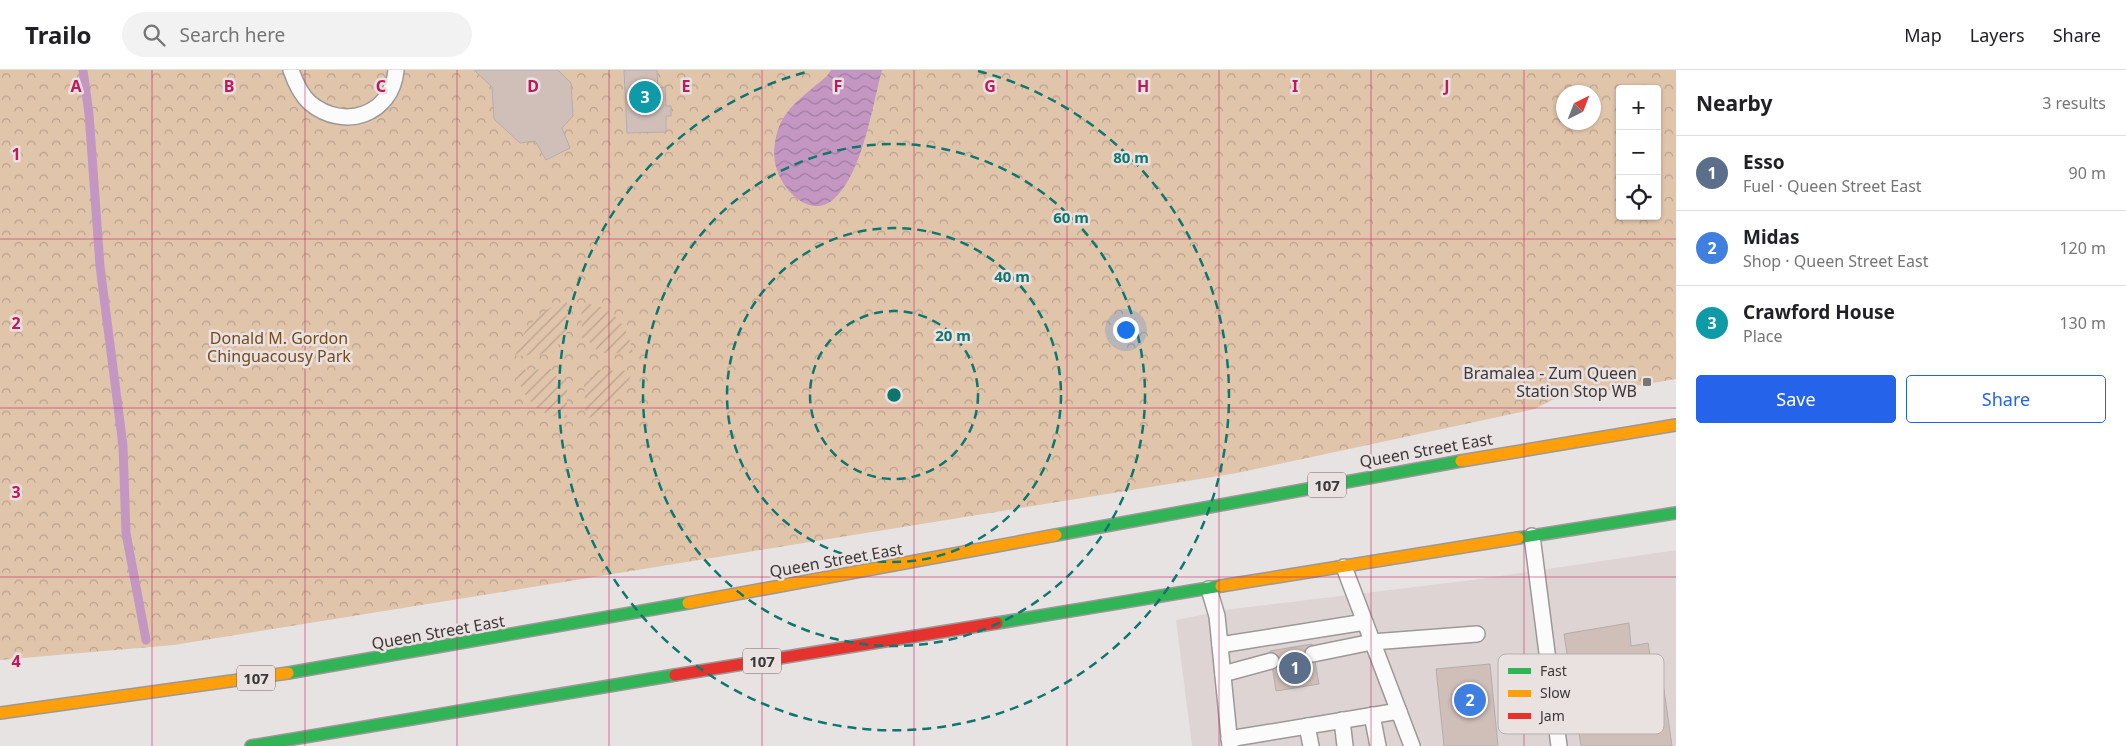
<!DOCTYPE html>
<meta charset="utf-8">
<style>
:root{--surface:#fff;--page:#f2f2f2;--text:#202124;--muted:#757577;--line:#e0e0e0;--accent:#2563eb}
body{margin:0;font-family:"Noto Sans",sans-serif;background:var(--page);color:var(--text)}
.controls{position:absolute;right:15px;top:15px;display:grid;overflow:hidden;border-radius:5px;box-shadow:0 1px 4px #0004}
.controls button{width:45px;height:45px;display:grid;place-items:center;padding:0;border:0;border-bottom:1px solid var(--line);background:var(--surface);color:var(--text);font:25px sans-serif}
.compass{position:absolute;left:1556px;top:15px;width:45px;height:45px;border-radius:50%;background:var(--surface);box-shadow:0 1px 4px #0004;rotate:42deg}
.you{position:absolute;left:1125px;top:259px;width:18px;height:18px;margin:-12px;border:4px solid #fff;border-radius:50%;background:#1a73e8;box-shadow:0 0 0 8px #1a73e833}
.badge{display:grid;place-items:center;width:32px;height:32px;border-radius:50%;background:var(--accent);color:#fff;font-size:16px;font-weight:700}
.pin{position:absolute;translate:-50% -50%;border:2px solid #fff;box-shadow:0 1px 5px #0006}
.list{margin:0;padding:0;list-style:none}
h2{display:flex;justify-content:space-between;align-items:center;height:65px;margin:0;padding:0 20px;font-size:21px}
h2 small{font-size:16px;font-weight:400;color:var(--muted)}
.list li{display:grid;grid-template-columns:32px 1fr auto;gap:15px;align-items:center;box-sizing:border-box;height:75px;padding:0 20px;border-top:1px solid var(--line)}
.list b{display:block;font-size:19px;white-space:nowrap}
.list p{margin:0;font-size:16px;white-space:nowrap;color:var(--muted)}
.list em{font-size:16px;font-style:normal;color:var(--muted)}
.actions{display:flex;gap:10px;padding:15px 20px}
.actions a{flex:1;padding:11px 0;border:1px solid var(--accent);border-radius:5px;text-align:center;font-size:18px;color:var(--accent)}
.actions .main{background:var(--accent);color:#fff}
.icon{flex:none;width:28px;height:28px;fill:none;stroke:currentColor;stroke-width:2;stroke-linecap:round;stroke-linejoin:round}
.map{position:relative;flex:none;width:1676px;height:676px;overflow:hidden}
header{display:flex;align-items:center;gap:30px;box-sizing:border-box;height:70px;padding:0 25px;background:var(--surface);border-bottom:1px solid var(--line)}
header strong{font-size:24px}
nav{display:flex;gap:28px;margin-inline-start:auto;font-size:18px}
.search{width:350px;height:45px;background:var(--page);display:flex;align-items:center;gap:12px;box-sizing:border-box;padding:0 18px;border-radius:28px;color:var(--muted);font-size:19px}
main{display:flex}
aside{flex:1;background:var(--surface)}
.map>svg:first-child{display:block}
.built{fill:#dfd4d4}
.park{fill:url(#park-crowns);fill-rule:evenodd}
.garden{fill:url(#garden-furrows)}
.water{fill:url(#water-waves)}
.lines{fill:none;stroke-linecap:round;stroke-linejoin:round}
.stream{stroke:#c497c3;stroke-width:9}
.building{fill:#d0beb8;stroke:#b2aeae}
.lane-casing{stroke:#9c9898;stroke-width:18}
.fast-casing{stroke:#9c9898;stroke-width:14}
.slow-casing{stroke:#9c9898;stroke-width:14}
.jam-casing{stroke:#9c9898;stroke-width:14}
.lane{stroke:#fcfbfb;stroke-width:15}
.fast{stroke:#30b455;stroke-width:11}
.slow{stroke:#ff9f0a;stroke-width:11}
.jam{stroke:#e5322d;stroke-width:11}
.grid{fill:none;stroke:#c2185b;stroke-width:1;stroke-opacity:0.55}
.ring{fill:none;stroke:#0f766e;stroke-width:2.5;stroke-dasharray:9 6}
.poi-dot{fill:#787474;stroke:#eae1e1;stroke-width:2}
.labels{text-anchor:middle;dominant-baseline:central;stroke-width:5;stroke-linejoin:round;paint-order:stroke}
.shield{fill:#eae1e1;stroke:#706b6b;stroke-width:1}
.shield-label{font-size:15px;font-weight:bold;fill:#3b3838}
.park-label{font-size:16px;fill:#764b19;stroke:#eae1e1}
.poi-label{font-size:16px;fill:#3b3838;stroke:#eae1e1;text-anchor:end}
.street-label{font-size:16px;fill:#3b3838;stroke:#eae1e1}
.key{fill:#eae1e1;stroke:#b6aeae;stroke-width:1}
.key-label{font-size:14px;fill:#3b3838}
.grid-label{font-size:16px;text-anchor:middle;font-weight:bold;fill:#c2185b;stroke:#eae1e1;stroke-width:5;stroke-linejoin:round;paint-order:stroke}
.centre{fill:#0f766e;stroke:#eae1e1;stroke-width:2.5}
.ring-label{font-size:15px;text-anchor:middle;font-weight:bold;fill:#0f766e;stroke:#eae1e1;stroke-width:5;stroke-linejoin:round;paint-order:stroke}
</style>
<header>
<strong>Trailo</strong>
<div class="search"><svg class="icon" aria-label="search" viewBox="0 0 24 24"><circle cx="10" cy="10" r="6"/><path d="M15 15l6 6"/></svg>Search here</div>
<nav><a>Map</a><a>Layers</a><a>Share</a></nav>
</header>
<main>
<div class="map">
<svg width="1676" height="676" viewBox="0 0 1676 676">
<defs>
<pattern id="park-crowns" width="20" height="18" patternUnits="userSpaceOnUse" patternTransform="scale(1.25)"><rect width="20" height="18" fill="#e1c5ab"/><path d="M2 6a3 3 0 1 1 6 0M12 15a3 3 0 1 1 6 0" fill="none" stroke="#b8a18c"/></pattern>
<pattern id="garden-furrows" width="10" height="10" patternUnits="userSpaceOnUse" patternTransform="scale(1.25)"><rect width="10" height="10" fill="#e1c5ab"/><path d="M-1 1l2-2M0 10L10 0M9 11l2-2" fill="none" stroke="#b8a18c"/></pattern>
<pattern id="water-waves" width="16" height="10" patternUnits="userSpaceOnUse" patternTransform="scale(1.25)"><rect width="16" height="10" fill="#c497c3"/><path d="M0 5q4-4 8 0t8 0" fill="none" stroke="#a07c9f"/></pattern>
</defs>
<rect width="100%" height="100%" fill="#e8e3e3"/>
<polygon class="built" points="1676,480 1676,676 1192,676 1176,550 1232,539 1480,509"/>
<path class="park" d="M 0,0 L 1676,0 L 1676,309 L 1552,330 L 1535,339 L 1237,403 L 174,575 L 0,590 ZM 1620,19 L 1657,19 L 1657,146 L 1620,146 ZM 1564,22 L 1594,22 L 1594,52 L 1564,52 Z"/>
<g class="garden">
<path d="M 567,230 L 566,271 L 557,275 L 553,284 L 515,286 C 523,257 539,240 567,230 Z"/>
<path d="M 581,233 C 612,235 627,253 633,283 L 598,283 L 594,275 L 582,268 Z"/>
<path d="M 552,299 L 556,306 L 567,313 L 567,348 C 537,347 523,327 515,300 Z"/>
<path d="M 597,300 L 632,301 C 625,325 609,341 586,349 L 584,314 L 592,308 Z"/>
</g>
<path class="water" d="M 831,0 L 882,0 C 872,37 863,101 835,128 C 811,151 782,120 776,97 C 772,83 775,65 781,52 C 791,33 811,20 827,6 Z"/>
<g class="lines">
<polyline class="stream" points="83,0 89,44 100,196 123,376 126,463 146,570"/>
</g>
<g class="building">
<polygon points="474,0 558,0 571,13 573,46 562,58 570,78 546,90 535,71 520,73 494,49 492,17"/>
<polygon points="624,0 657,0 658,18 665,17 666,36 671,36 671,46 666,46 666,62 627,63"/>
<polygon points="1629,553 1631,576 1648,573 1650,585 1659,585 1672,676 1581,676 1564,564"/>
<polygon points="1312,574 1319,614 1276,621 1270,581"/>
<polygon points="1490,594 1498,676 1444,676 1436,599"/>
</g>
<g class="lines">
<g class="lane-casing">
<g id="lane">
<path d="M 291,0 C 295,12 300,24 310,33 C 344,61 392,45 396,0"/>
<polyline points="1532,466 1559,676"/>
<polyline points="1344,497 1412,676"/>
<polyline points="1209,519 1217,546 1230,676"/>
<polyline points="1220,575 1365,552"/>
<polyline points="1313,584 1372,572 1477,564"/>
<polyline points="1223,604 1271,591"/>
<polyline points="1372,645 1378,676"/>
<polyline points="1342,650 1345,676"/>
<polyline points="1307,656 1311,676"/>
<polyline points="1229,669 1399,641"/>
</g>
</g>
<g class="fast-casing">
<g id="fast">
<polyline points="1056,465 1461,391"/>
<polyline points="1518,468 1676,443"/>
<polyline points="997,553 1221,516"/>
<polyline points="288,603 688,533"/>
<polyline points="251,676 675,605"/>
</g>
</g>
<g class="slow-casing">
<g id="slow">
<polyline points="1461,391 1676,355"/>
<polyline points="1221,516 1518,468"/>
<polyline points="688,533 1056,465"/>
<polyline points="0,643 288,603"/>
</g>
</g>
<g class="jam-casing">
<polyline id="jam" points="675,605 997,553"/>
</g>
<use href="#lane" class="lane"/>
<use href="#fast" class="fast"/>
<use href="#slow" class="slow"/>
<use href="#jam" class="jam"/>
</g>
<path class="grid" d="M 152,0 L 152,676M 305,0 L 305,676M 457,0 L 457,676M 609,0 L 609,676M 762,0 L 762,676M 914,0 L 914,676M 1067,0 L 1067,676M 1219,0 L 1219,676M 1371,0 L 1371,676M 1524,0 L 1524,676M 0,169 L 1676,169M 0,338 L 1676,338M 0,507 L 1676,507"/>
<g class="ring">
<circle cx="894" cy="325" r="84"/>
<circle cx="894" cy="325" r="167"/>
<circle cx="894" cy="325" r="251"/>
<path d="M978 1A335 335 0 1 1 810 1"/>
</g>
<rect class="poi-dot" x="1642" y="307" width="10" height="10" rx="2.5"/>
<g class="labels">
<g class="shield">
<rect x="1308" y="402.5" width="38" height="25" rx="4"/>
<rect x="743" y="578.5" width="38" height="25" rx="4"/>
<rect x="237" y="595.5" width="38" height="25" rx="4"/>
</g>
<g class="shield-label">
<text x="1327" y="415">107</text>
<text x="762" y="591">107</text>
<text x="256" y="608">107</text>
</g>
<g class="park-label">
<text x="279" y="268">Donald M. Gordon<tspan x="279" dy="18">Chinguacousy Park</tspan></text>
</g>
<g class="poi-label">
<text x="1637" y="303">Bramalea - Zum Queen<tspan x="1637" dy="18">Station Stop WB</tspan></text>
</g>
<g class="street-label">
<text transform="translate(1426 380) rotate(-10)">Queen Street East</text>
<text transform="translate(836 490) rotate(-10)">Queen Street East</text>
<text transform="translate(438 562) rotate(-10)">Queen Street East</text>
</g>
</g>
<rect x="1498" y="584" width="166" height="80" rx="8" class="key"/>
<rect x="1508" y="598" width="23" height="6" fill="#30b455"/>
<rect x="1508" y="620" width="23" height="7" fill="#ff9f0a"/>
<rect x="1508" y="643" width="23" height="6" fill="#e5322d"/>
<g class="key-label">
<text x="1540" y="606">Fast</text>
<text x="1540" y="628">Slow</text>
<text x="1540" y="651">Jam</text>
</g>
<g class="grid-label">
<text x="76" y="22">A</text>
<text x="229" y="22">B</text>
<text x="381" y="22">C</text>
<text x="533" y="22">D</text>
<text x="686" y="22">E</text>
<text x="838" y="22">F</text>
<text x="990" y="22">G</text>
<text x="1143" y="22">H</text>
<text x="1295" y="22">I</text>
<text x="1447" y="22">J</text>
<text x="16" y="90">1</text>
<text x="16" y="259">2</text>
<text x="16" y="428">3</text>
<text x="16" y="597">4</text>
</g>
<circle cx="894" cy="325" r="8" class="centre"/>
<g class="ring-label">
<text x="1131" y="93">80 m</text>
<text x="1071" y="153">60 m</text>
<text x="1012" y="212">40 m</text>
<text x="953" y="271">20 m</text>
</g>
</svg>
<div class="controls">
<button>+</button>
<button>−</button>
<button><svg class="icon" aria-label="locate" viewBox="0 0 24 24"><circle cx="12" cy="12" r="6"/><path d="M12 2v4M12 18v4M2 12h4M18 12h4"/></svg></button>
</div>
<svg class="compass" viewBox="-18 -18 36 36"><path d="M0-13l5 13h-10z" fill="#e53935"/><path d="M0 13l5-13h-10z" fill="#757577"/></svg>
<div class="you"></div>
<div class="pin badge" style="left:1295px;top:598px;background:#5c6f8a">1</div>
<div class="pin badge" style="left:1470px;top:630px;background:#3f7fe0">2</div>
<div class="pin badge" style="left:645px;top:27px;background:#0f9aa8">3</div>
</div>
<aside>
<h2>Nearby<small>3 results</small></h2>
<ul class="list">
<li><span class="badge" style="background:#5c6f8a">1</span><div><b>Esso</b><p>Fuel · Queen Street East</p></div><em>90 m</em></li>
<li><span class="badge" style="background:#3f7fe0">2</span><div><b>Midas</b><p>Shop · Queen Street East</p></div><em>120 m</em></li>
<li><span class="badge" style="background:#0f9aa8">3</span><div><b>Crawford House</b><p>Place</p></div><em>130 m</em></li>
</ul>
<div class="actions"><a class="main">Save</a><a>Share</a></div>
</aside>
</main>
